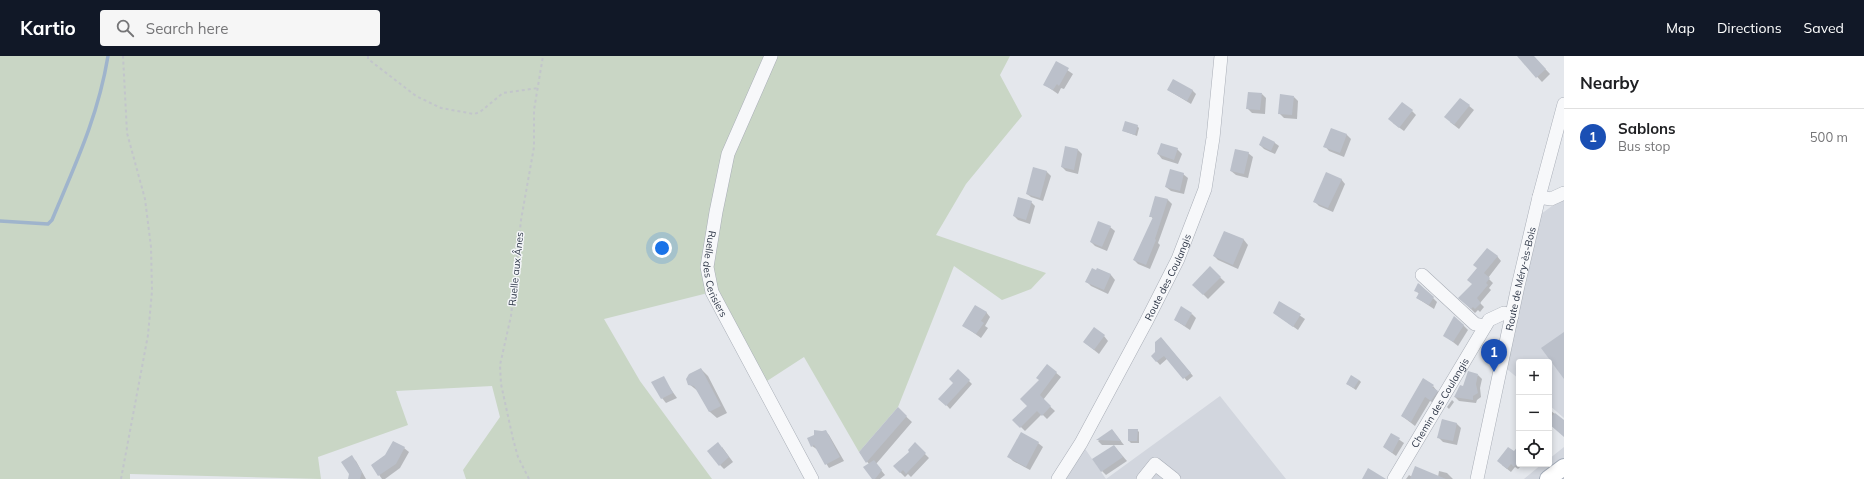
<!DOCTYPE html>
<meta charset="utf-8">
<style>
:root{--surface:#fff;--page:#f6f6f6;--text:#202124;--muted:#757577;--line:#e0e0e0;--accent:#111827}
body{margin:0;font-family:Mulish,sans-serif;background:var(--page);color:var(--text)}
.controls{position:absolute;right:12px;bottom:12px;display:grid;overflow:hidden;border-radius:4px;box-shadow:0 2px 6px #0003}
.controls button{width:36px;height:36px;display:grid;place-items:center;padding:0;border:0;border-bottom:1px solid var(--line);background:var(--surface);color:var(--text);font:20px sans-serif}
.you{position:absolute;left:662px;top:192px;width:14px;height:14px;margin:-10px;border:3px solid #fff;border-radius:50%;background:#1a73e8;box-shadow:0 0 0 6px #1a73e833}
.badge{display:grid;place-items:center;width:26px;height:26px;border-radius:50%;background:var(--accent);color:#fff;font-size:13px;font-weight:700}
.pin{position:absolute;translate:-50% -33px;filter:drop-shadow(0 1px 2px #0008)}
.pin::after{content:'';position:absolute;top:21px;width:14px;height:12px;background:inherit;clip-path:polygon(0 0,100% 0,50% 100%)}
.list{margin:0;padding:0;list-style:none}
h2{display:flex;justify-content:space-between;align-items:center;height:52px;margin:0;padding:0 16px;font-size:17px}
h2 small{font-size:13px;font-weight:400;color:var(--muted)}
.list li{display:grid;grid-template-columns:26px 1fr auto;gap:12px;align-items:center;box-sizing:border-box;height:56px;padding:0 16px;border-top:1px solid var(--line)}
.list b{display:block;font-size:15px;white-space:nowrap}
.list p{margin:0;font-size:13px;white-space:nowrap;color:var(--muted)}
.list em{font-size:13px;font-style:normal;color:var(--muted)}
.icon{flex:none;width:22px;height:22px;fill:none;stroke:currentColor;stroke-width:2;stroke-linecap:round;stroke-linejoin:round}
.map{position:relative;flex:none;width:1564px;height:423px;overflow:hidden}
header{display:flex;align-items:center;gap:24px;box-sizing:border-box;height:56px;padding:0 20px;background:var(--accent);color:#fff}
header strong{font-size:19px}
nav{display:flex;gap:22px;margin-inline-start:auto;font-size:14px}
.search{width:280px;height:36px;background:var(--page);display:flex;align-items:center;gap:10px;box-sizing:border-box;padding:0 14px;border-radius:4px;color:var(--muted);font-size:15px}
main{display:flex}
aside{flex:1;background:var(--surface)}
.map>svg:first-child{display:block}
.built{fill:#d2d6de}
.green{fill:#c9d6c5}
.shadow{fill:#0003}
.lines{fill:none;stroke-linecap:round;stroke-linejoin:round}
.stream{stroke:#9fb4cc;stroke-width:3.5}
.building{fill:#bbc0ca}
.minor-casing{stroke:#a9aeb7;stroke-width:14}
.major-casing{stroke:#a3abb8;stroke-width:18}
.path{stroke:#c2c5cb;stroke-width:2;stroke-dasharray:3 3;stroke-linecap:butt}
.minor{stroke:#f7f8fa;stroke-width:13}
.major{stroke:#fff;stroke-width:16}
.labels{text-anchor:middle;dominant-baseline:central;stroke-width:3;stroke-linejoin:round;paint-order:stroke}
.street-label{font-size:10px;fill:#2b3445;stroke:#f4f6f9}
</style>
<header>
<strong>Kartio</strong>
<div class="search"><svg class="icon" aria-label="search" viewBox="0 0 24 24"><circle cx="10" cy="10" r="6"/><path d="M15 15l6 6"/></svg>Search here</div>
<nav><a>Map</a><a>Directions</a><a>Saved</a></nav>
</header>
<main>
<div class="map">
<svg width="1564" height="423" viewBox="0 0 1564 423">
<rect width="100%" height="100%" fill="#e4e7ec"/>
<g class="built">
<polygon points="1564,141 1564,362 1549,349 1549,306 1519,306 1519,323 1502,309 1533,164"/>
<polygon points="1220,340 1286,423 1058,423 1081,387 1106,423"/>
<polygon points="1564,391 1564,423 1524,423 1542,408 1549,408 1549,403"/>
</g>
<polygon class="green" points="0,0 1010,0 1000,19 1022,60 966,128 936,179 1046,217 1031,233 1002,244 954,210 898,351 859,396 804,301 761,329 712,236 604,263 640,325 712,423 466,423 463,414 500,361 492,330 396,335 408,369 318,401 321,423 130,418 130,423 0,423"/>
<g class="shadow">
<polygon points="1518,0 1533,0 1550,18 1542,26"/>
<polygon points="1057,7 1073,18 1064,33 1061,32 1058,38 1045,29"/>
<polygon points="1168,34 1192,34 1196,38 1191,48"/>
<polygon points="1262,38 1266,42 1265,58 1252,57 1247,52"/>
<polygon points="1294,41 1298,45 1297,63 1284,62 1279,57"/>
<polygon points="1461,43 1474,54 1459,73 1450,66"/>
<polygon points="1412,55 1416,59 1404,75 1393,67"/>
<polygon points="1137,70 1139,72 1137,80 1124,75"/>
<polygon points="1331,73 1347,79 1351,83 1344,101 1329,95 1325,90"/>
<polygon points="1264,81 1275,87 1279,90 1275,98 1264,93 1260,89"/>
<polygon points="1066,91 1078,94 1082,98 1078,118 1066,115 1062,111"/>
<polygon points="1177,93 1182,98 1178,108 1162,103 1158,98"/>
<polygon points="1248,97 1253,101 1248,122 1236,119 1231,115"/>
<polygon points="1034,112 1047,116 1051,120 1043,145 1031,141 1027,138"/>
<polygon points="1183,118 1188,122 1184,138 1171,135 1166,131"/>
<polygon points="1341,123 1345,128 1333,156 1319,150 1315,146"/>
<polygon points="1156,141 1168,144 1172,148 1158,187 1160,189 1150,213 1138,208 1134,204 1154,163 1150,160"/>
<polygon points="1031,146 1035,150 1030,168 1018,164 1014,160"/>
<polygon points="1110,171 1115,175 1107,195 1095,190 1091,186"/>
<polygon points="1225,176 1244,184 1248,189 1238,213 1218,204 1214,200"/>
<polygon points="1497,200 1501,205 1488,222 1493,227 1489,232 1491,234 1480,247 1484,251 1480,256 1478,254 1475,257 1460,242 1473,228 1478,212"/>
<polygon points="1210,212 1225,226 1208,243 1194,229"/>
<polygon points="1098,213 1111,219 1115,224 1108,238 1091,230 1086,225"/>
<polygon points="1419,228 1437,246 1434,253 1417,242 1419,238 1416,234"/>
<polygon points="1280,246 1305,263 1298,274 1274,257"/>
<polygon points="986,256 990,261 985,270 988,272 981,282 964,270"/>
<polygon points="1192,258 1196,262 1190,274 1175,264"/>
<polygon points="1463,269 1468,274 1458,290 1444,279"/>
<polygon points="1104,280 1108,285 1099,298 1084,286"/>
<polygon points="1161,282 1193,320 1187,325 1168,302 1160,309 1152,300 1160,293 1155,287"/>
<polygon points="1047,309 1061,321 1043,344 1055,355 1047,363 1042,358 1025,375 1014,364 1028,350"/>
<polygon points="701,313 708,320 727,357 717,362 710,356 699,336 689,328"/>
<polygon points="958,314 972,328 950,353 940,342 954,327"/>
<polygon points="1478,319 1482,323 1480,332 1481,341 1477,344 1476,347 1459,345 1455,341 1463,331"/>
<polygon points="663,322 677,342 666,347 662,342"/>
<polygon points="1359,324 1361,326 1356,334 1347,328"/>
<polygon points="1433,330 1441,340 1436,348 1430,345 1415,370 1402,360"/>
<polygon points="1452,344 1454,346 1449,353 1447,351"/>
<polygon points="898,353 912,366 876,408 885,419 880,423 873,423 869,408 860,397"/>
<polygon points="1549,353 1564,366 1564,380 1549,367"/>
<polygon points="1442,364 1457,368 1461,372 1457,389 1443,386 1439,382"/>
<polygon points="1112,374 1124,389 1102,389 1098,385"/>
<polygon points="1137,374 1139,376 1139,387 1131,387 1129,385"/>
<polygon points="825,375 829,379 844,405 829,412 818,394 812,390 822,376"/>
<polygon points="1391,378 1404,387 1396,400 1384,391"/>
<polygon points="1038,387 1043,391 1030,414 1013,405 1009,401"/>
<polygon points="915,388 929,402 911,421 908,418 905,421 895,411 911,396"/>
<polygon points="1114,390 1127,405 1106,419 1102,415"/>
<polygon points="722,391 733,406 724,413 720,409"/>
<polygon points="1519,391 1519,408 1523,408 1518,413 1515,411 1511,416 1502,409"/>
<polygon points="404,392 409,396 400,412 385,423 382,423 372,409"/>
<polygon points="351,401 356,405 366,423 349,423"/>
<polygon points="1439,415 1447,417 1453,423 1406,423 1409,419 1412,421 1438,421"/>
</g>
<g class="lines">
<path class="stream" d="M 0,165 L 48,168 L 52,164 C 75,109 98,61 108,0"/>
</g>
<g class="building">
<polygon points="1517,0 1534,0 1546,13 1536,22"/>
<polygon points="1056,5 1069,12 1059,30 1057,28 1053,34 1043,29"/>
<polygon points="1173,23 1193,34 1187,45 1167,34"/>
<polygon points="1248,36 1262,37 1260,54 1246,53"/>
<polygon points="1280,38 1294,40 1292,59 1278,58"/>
<polygon points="1460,42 1470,49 1454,69 1444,61"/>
<polygon points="1402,46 1413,54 1399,72 1388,63"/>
<polygon points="1125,65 1138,69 1135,79 1122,75"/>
<polygon points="1331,72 1347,78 1340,97 1323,91"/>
<polygon points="1263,80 1275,86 1271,95 1259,89"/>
<polygon points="1161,87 1178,92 1174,104 1157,98"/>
<polygon points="1065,90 1078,93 1074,114 1061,111"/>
<polygon points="1235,93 1249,96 1244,118 1230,115"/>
<polygon points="1033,111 1047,115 1040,142 1026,138"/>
<polygon points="1170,113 1184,117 1180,135 1165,131"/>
<polygon points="1326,116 1342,123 1328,152 1313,146"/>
<polygon points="1155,140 1168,143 1155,183 1156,184 1146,209 1133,204 1153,161 1149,161"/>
<polygon points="1018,141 1032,145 1026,164 1013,160"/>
<polygon points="1098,165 1111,170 1102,191 1090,186"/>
<polygon points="1224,175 1244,183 1233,209 1213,200"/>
<polygon points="1487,192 1498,200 1484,217 1490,222 1486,227 1488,229 1477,242 1481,247 1475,253 1473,251 1471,253 1458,242 1472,228 1467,224 1477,212 1473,209"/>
<polygon points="1210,210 1221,221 1203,239 1192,229"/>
<polygon points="1092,212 1096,214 1097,212 1111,218 1104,234 1085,226"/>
<polygon points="1418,227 1434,241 1429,249 1416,242 1419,237 1414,235"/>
<polygon points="1279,245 1301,258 1293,271 1273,257"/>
<polygon points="975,249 987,256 981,265 984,267 976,278 962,270"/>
<polygon points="1181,250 1192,257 1185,270 1174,264"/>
<polygon points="1454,260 1464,269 1453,286 1443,280"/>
<polygon points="1094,271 1105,279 1094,294 1083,286"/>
<polygon points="1564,276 1564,323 1541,292"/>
<polygon points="1161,281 1191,317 1183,323 1164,300 1156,306 1151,300 1155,296 1155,286"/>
<polygon points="1047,308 1057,316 1040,339 1051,350 1042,360 1037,355 1020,372 1012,364 1027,350 1020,343 1039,324 1036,322"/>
<polygon points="701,312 721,350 709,356 694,330 688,329 686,323 689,318"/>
<polygon points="958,313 970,324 946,350 938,343 953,327 949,323"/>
<polygon points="1468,315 1478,318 1476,328 1478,337 1473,340 1473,344 1454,341 1460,329 1463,330"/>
<polygon points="1351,319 1359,324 1354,332 1346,328"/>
<polygon points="664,320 673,337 661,343 651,326"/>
<polygon points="1423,322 1434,329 1432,331 1438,335 1431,345 1425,341 1411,366 1401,360"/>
<polygon points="898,351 907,360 866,407 859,396"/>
<polygon points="1555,357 1564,364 1564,381 1549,368 1549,363"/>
<polygon points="1442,363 1457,367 1453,385 1437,382"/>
<polygon points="1112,373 1121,385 1096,384"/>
<polygon points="1128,373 1138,373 1137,385 1128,385"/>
<polygon points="814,374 822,375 826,374 840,401 825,409 814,389 811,391 807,382 814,379"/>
<polygon points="1021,376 1039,386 1026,411 1007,401"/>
<polygon points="1391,377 1400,382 1392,397 1383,391"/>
<polygon points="393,385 405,391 396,408 378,420 371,409 385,399"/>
<polygon points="718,386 729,401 719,410 707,395"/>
<polygon points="915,386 926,397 906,418 903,414 900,417 893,410 909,396 908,394"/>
<polygon points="1114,389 1123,401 1101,416 1092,403"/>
<polygon points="1519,389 1519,405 1514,411 1511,408 1507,413 1497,405 1508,391 1514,395"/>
<polygon points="352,399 362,416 360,423 348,423 349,418 341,406"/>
<polygon points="874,404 882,414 875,423 872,423 863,411"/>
<polygon points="1415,410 1446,423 1410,423"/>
<polygon points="1368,412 1386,423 1362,423"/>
</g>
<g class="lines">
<g class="minor-casing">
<g id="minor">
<path id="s1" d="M 771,0 L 728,98 L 716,156 L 707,211 L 712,236 L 812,423"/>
<polyline points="1539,141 1551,143 1564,137"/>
<polyline points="1422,219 1475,268 1485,270"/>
<path id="s2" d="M 1058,423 L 1081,387 L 1146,266 L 1178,203 L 1205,133 L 1213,82 L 1221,0"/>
<polyline points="1143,423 1155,408 1174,423"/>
<path id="s3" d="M 1394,423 L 1489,264 L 1504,257 L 1512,260"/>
<path id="s4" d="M 1477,423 L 1518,230 L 1539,141 L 1564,48"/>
</g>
</g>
<g class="major-casing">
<polyline id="major" points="1548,423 1564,411"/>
</g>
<g class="path">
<polyline points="368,0 368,3 416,40 441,52 474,58 480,56 503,37 538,32"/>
<polyline points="121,423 148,279 152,235 151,191 145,143 127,77 123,0"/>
<polyline points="529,423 518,401 513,383 501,328 500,309 511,260 521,164 534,91 534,54 543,0"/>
</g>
<use href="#minor" class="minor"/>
<use href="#major" class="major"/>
</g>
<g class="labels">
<g class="street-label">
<text transform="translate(516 213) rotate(-84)">Ruelle aux Ânes</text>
<text stroke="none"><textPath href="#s1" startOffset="230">Ruelle des Cerisiers</textPath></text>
<text stroke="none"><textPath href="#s2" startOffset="230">Route des Coulangis</textPath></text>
<text stroke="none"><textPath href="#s4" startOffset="205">Route de Méry-ès-Bois</textPath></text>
<text stroke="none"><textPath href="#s3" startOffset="89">Chemin des Coulangis</textPath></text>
</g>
</g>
</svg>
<div class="controls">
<button>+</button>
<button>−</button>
<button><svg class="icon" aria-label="locate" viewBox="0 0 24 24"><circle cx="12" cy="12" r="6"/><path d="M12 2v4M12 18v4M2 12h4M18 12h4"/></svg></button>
</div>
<div class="you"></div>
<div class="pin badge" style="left:1494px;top:316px;background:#1a4fb4">1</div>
</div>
<aside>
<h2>Nearby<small></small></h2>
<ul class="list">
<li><span class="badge" style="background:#1a4fb4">1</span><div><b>Sablons</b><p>Bus stop</p></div><em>500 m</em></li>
</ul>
</aside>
</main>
